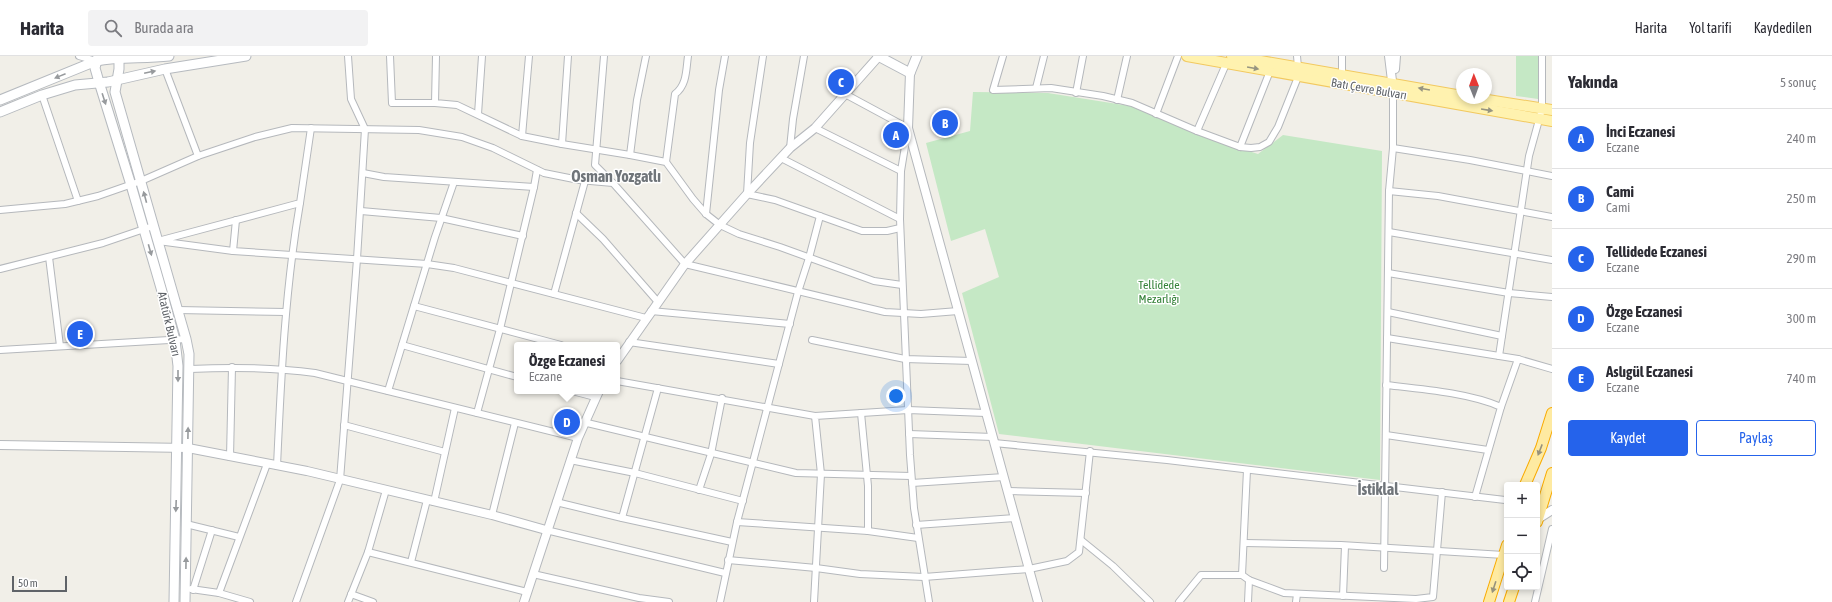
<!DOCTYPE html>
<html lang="tr">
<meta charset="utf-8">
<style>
:root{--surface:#fff;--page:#f2f2f3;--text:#2b2b33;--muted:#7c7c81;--line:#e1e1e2;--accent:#2563eb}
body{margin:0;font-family:"Asap Condensed",sans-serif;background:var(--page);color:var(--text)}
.controls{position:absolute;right:12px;bottom:12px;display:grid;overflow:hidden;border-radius:4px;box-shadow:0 2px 6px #0003}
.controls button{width:36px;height:36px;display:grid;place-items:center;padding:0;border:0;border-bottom:1px solid var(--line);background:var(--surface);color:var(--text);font:20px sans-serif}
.compass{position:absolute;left:1456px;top:12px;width:36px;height:36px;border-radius:50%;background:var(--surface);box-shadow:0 2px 6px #0003;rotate:359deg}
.scale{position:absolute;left:12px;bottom:10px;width:55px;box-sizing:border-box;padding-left:4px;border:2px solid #5f6368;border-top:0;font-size:11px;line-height:14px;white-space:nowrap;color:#5f6368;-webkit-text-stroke:3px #fff;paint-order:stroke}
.you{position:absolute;left:896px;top:340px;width:14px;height:14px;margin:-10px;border:3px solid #fff;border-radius:50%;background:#1a73e8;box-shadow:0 0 0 6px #1a73e833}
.badge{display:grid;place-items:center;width:26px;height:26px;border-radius:50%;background:var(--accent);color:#fff;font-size:13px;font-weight:700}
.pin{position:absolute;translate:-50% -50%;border:2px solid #fff;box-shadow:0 1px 4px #0006}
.popup{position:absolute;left:514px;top:286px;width:106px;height:52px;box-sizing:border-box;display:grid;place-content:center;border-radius:4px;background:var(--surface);filter:drop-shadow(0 1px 3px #0005);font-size:13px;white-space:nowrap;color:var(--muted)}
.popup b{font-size:15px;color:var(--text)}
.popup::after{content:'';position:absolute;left:50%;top:100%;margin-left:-8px;border:8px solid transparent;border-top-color:var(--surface)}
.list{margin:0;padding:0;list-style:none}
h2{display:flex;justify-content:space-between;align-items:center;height:52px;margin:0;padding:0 16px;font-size:17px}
h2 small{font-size:13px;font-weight:400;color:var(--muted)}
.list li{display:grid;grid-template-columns:26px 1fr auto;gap:12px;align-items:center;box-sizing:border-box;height:60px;padding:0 16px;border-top:1px solid var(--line)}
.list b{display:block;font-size:15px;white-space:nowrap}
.list p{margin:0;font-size:13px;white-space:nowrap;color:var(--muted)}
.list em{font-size:13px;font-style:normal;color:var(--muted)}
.actions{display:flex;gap:8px;padding:12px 16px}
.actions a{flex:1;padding:9px 0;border:1px solid var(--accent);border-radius:4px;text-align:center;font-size:14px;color:var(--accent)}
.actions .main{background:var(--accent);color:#fff}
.icon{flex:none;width:22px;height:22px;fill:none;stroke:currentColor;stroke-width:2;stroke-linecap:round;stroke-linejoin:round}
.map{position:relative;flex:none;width:1552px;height:546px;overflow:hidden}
header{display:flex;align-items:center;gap:24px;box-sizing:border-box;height:56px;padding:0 20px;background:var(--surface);border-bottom:1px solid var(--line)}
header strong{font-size:19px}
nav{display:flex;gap:22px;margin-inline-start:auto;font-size:14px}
.search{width:280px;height:36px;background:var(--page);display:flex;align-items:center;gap:10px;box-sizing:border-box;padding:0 14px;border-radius:4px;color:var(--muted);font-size:15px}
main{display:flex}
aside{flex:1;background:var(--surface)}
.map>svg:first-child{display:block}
.green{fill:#c5e8c5}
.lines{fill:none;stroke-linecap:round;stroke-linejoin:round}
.minor-casing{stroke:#b5b8bc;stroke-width:8}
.tertiary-casing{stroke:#b5b8bc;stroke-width:10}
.secondary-casing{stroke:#b6babf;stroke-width:11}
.primary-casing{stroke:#f2c960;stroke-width:12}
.trunk-casing{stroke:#f9ab00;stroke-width:12}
.minor{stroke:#fff;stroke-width:6}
.tertiary{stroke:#fff;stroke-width:8}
.secondary{stroke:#fff;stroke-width:9}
.primary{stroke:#fff2af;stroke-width:10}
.trunk{stroke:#feeaa1;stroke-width:10}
.oneway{fill:#979581}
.oneway2{fill:#979a9d}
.oneway3{fill:#97927c}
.labels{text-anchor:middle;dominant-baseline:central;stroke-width:3;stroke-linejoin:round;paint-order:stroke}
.street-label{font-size:12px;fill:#5f6368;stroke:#fff}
.park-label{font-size:12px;fill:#348238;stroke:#fff}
.district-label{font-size:16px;font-weight:bold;fill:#70757a;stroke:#fff}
</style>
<header>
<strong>Harita</strong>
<div class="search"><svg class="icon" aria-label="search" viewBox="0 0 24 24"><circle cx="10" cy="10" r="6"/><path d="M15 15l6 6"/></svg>Burada ara</div>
<nav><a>Harita</a><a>Yol tarifi</a><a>Kaydedilen</a></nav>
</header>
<main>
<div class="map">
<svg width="1552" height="546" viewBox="0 0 1552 546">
<rect width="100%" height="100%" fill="#f1efe8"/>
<g class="green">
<polygon points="1516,0 1538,0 1538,43 1516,40"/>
<polygon points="973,36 1048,37 1130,50 1214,84 1258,98 1283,79 1382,95 1380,424 999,378 962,237 999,221 985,173 951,185 926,87 970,75"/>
</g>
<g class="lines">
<g class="minor-casing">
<g id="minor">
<polyline points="79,0 96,5"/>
<polyline points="390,0 392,47 435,47"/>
<polyline points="436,0 435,47 457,49 522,80 562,88 630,99 666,106 693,143 706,158 720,169 739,178 780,191 874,225 902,229"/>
<polyline points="604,0 595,109 613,127"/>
<polyline points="763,0 750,87 747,138 775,144 862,175 887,175 900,172"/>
<polyline points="1003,0 993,34 1051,32 1103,40 1132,47 1197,75 1240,91 1251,92 1260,91 1269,86 1278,71 1298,21"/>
<polyline points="1297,0 1298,11"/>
<polyline points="1342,0 1342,19"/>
<polyline points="165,13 198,100"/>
<polyline points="1036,32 1044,0"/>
<polyline points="1076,37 1083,0"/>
<polyline points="42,39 78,145"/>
<polyline points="1117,44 1127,0"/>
<polyline points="478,58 482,0"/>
<polyline points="1156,58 1178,0"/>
<polyline points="815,72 901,115 908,72 845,38"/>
<polyline points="1197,75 1226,8 1229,6"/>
<polyline points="522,80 529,0"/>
<polyline points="562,88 568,0"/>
<polyline points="1240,91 1270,15"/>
<polyline points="790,92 793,63 804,0"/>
<polyline points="1393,92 1470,104 1552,120"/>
<polyline points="630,99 637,44 646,0"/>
<polyline points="781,102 900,163 910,399 914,452 929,546"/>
<path d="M 666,106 L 675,38 C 687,29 686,14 688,0"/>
<polyline points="363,117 384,121 534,131"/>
<polyline points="1389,135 1438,140 1552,161"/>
<polyline points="0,154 65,148 98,140 141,125 198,100 255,81 292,72 419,74 462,81 493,92 544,117 579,124 613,127 685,208 885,256 921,258 958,255"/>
<polyline points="361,155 441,162 523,180"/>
<polyline points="576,157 603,183 658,246"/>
<polyline points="706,158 719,34 725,0"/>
<polyline points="900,163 901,115"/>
<polyline points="236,164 233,195 427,208 454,212 646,262"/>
<polyline points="1389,176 1552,204"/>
<polyline points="233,195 158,185 300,147 311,72"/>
<polyline points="49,201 60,290"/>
<polyline points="0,213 103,187 153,170"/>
<polyline points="1388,217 1509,237 1552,241"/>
<polyline points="554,238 585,125"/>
<polyline points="414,250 561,289"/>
<polyline points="178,254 286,256"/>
<polyline points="651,255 790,268"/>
<polyline points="1388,256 1502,280 1499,300"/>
<polyline points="1502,280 1529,100 1542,53 1542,0"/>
<polyline points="1387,282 1518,303"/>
<polyline points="812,284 905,303 972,305"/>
<polyline points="629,286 779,308"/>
<polyline points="402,289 517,321"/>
<polyline points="0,294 186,283"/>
<path d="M 190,313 C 232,311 272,311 315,317 L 578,382"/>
<polyline points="617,325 815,360"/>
<path d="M 1386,329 C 1421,333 1470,337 1501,351 L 1475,441"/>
<polyline points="658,332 622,462 732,486"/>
<polyline points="388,335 435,181 454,126"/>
<polyline points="572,335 595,341"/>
<polyline points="1501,351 1518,303 1552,313"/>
<polyline points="477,357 500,273 534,131 537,114"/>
<polyline points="861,357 868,430 868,475"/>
<polyline points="583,366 796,417 911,420"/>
<polyline points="344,369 445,396"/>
<polyline points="909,378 993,381"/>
<polyline points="1386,379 1488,394"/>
<polyline points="994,387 1167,404 1505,444"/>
<polyline points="230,401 232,311"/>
<polyline points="570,404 635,417 743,445"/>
<path d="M 277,410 C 281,322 285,234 300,147"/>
<polyline points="1247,414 1242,519 1249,524 1248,546"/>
<polyline points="912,427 1004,421"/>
<polyline points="699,434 711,398 722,342"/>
<polyline points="1008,435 1086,437"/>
<polyline points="434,446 455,352"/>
<polyline points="556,446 622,462"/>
<polyline points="492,459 515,367"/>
<polyline points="737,466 868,475 918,482"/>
<polyline points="186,468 239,481"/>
<polyline points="916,469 1015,462"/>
<polyline points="546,474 725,517"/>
<polyline points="1081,484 1113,510 1150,546"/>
<polyline points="1244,487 1341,489 1504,499"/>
<polyline points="368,496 527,536"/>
<polyline points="728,504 816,512 860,518 924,521 1029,513 1067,505 1079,496 1090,395"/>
<polyline points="411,506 427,444"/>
<polyline points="1384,512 1389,135 1393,92 1393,38"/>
<polyline points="533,518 639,542 669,546"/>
<polyline points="1249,524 1284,537 1416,543 1433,541 1442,436"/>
<polyline points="191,533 219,537"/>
<polyline points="193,534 212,474"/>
<polyline points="351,538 373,546"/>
<polyline points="1343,540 1345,490"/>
<polyline points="250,546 219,537 267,408"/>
<polyline points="296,546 340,424 357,203 365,73 351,43 348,0"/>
<polyline points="348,546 368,496 386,434"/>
<polyline points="720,546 737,466 798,236 809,202 820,160"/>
<polyline points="814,546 821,418 815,360 908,354 986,357"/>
<polyline points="1179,546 1201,519 1242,519"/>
<polyline points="1296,546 1297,538"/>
<polyline points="1535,546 1552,473"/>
</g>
</g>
<g class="tertiary-casing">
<g id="tertiary">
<polyline points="1389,0 1393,33"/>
<polyline points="1395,13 1396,0"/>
<polyline points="910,17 908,72 1038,546"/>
<polyline points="617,305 685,208 747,138 790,92 815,72 879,0"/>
<polyline points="0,389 188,392 307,415 492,459 546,474"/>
<polyline points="1538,463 1552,454"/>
<polyline points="524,546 578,382 599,335"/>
</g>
</g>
<g class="secondary-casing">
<g id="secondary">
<polyline points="98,0 95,12 99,26 131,129 161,232 175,284 178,310 174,546"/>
<polyline points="119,0 119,13 115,36 186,283 189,298 185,546"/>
<polyline points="878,0 910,17"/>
<polyline points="910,17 917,0"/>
<path d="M 0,44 L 96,5 C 120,0 144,3 169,0"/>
<polyline points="0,56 42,39 75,29 108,26 165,13 246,0"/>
</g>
</g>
<g class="primary-casing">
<g id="primary">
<polyline points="1187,0 1552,65"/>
<polyline points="1232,0 1462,40"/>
<polyline points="1475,42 1552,54"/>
</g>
</g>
<g class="trunk-casing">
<g id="trunk">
<polyline points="1525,429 1541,392 1552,357"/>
<polyline points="1537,466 1552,417"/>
<polyline points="1489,546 1507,489"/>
<polyline points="1509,546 1514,531"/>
</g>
</g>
<use href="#minor" class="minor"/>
<use href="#tertiary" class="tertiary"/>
<use href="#secondary" class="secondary"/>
<use href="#primary" class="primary"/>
<use href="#trunk" class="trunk"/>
</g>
<defs><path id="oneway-solid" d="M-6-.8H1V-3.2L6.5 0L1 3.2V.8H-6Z"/></defs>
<g class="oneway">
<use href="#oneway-solid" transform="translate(1253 12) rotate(10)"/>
<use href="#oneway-solid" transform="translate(1424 33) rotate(-170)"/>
<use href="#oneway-solid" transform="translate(1487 54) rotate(9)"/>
</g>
<g class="oneway2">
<use href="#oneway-solid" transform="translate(150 16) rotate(-12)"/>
<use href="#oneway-solid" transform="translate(60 20) rotate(158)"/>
<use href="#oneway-solid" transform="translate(104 43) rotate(72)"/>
<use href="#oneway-solid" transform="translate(145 141) rotate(-105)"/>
<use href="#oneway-solid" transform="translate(150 194) rotate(74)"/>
<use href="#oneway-solid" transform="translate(178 320) rotate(90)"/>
<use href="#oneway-solid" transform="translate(188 377) rotate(-89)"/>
<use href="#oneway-solid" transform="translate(176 450) rotate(92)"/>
<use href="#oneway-solid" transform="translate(186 507) rotate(-89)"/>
</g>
<g class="oneway3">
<use href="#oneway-solid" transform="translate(1540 394) rotate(111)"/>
<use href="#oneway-solid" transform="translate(1494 531) rotate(108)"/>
</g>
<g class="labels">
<g class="street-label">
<text transform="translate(1369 33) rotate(10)">Batı Çevre Bulvarı</text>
<text transform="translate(169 268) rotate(77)">Atatürk Bulvarı</text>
</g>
<g class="park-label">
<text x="1159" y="229">Tellidede<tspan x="1159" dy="14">Mezarlığı</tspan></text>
</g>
<g class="district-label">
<text x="616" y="120">Osman Yozgatlı</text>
<text x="1378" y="433">İstiklal</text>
</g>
</g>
</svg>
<div class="controls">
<button>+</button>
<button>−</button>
<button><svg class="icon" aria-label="locate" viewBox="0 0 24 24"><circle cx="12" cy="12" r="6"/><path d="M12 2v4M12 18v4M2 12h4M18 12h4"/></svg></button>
</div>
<svg class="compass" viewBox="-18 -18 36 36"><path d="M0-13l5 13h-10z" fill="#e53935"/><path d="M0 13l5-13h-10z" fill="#7c7c81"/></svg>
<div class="scale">50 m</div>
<div class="you"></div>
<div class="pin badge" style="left:896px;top:79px">A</div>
<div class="pin badge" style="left:945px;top:67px">B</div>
<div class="pin badge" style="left:841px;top:26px">C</div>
<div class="pin badge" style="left:567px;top:366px">D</div>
<div class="popup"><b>Özge Eczanesi</b>Eczane</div>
<div class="pin badge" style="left:80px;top:278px">E</div>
</div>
<aside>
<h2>Yakında<small>5 sonuç</small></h2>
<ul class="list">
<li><span class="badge">A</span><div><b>İnci Eczanesi</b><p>Eczane</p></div><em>240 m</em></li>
<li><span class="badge">B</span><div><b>Cami</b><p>Cami</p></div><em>250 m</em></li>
<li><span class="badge">C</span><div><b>Tellidede Eczanesi</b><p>Eczane</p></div><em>290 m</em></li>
<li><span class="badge">D</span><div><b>Özge Eczanesi</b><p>Eczane</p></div><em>300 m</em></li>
<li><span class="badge">E</span><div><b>Aslıgül Eczanesi</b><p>Eczane</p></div><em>740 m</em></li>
</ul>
<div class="actions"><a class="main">Kaydet</a><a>Paylaş</a></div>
</aside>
</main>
